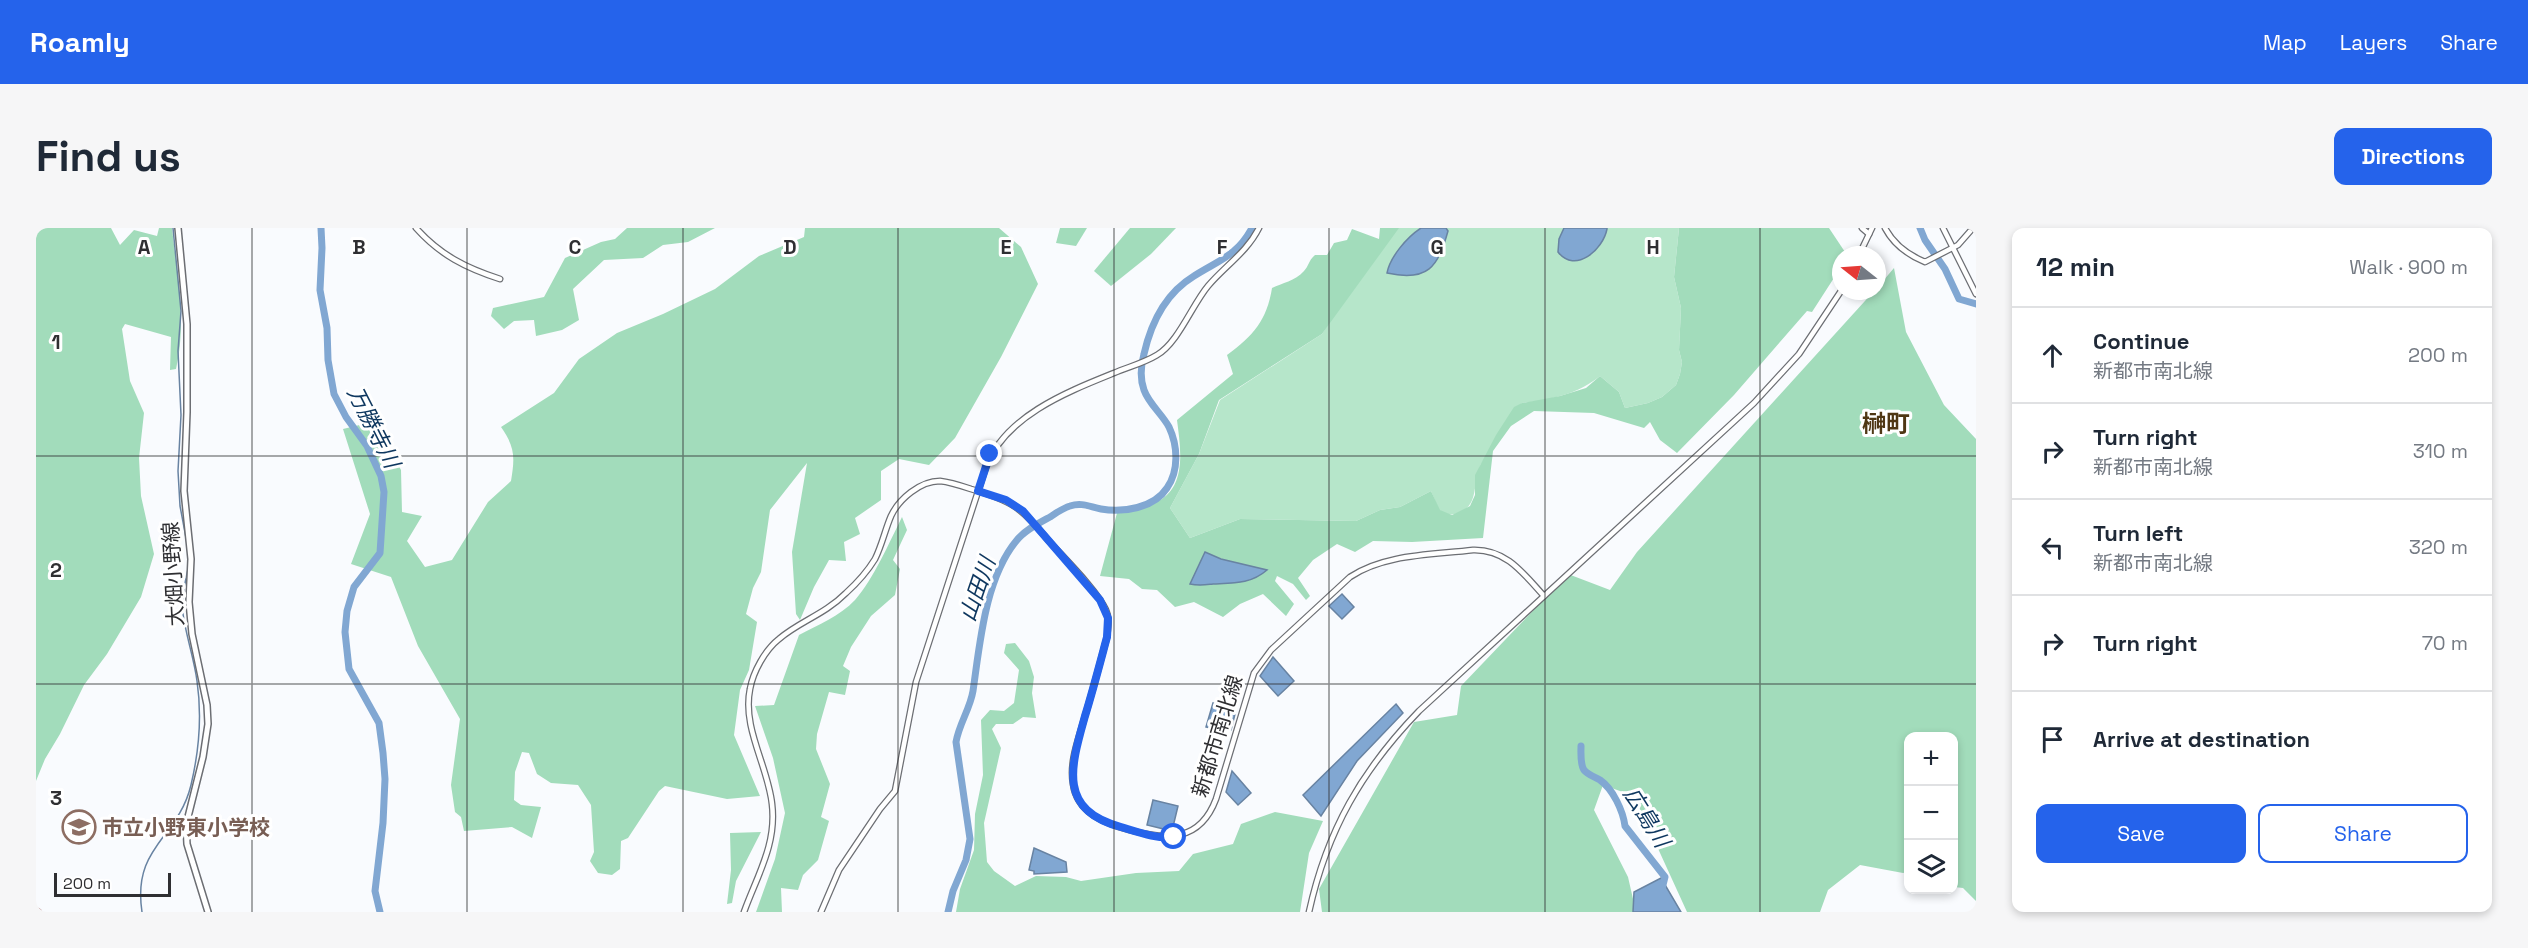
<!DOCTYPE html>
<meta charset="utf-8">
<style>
:root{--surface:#fff;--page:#f6f6f7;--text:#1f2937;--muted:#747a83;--line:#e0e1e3;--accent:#2563eb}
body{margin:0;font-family:"Space Grotesk","Noto Sans JP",sans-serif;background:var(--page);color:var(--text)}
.controls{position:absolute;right:18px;bottom:18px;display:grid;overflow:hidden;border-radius:12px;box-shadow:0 3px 9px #0003}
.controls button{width:54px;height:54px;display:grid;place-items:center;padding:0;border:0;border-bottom:2px solid var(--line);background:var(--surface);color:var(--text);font:30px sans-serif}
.compass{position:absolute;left:1796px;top:18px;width:54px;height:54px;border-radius:50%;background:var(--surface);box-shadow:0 3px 9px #0003;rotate:287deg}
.scale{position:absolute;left:18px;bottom:15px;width:117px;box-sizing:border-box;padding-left:6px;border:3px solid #2f2f32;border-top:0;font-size:16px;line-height:21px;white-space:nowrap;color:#2f2f32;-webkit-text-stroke:4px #fff;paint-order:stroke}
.stop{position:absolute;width:18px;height:18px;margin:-14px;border:4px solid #2563eb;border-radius:50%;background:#fff}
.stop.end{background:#2563eb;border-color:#fff;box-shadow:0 2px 6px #0008}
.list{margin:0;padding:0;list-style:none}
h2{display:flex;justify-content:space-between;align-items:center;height:78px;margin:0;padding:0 24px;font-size:26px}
h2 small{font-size:20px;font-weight:400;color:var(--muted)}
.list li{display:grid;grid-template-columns:39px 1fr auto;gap:18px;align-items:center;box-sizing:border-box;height:96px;padding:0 24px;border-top:2px solid var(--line)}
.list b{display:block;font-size:22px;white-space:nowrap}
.list p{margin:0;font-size:20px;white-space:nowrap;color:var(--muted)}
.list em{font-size:20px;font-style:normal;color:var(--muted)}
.actions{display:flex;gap:12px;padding:18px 24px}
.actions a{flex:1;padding:14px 0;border:2px solid var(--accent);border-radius:12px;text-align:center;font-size:21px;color:var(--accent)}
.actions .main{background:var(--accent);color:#fff}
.icon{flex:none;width:33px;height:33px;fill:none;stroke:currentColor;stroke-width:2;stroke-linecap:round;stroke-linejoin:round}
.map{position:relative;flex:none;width:1940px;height:684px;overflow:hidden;border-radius:12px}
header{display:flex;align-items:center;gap:36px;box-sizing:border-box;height:84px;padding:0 30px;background:var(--accent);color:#fff}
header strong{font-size:28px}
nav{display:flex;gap:33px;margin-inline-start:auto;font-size:21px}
.intro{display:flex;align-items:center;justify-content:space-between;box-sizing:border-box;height:144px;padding:0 36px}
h1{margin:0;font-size:42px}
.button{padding:15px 27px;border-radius:12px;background:var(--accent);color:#fff;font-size:21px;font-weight:700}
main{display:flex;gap:36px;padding:0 36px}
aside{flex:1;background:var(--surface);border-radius:12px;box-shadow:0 3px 9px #0003}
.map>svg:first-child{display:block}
.green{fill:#b6e6ca}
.forest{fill:#a2dcbb}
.water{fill:#81a7d2;stroke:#6883a2;stroke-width:1.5}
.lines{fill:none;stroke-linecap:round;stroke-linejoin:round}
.stream{stroke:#6883a2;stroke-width:1.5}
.river{stroke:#81a7d2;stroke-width:7}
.tertiary-casing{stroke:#6c6e73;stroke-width:7}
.secondary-casing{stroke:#6c6e73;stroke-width:8}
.trunk-casing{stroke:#995151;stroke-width:8}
.tertiary{stroke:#fff;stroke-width:4.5}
.secondary{stroke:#fff;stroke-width:5}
.trunk{stroke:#db8380;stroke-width:6}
.route{stroke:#2563eb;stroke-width:8}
.grid{fill:none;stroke:#2f2f32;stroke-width:1.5;stroke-opacity:0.55}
.labels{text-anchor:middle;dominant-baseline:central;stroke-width:6;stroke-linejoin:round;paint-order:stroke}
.street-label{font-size:21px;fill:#2f2f32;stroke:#fff}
.education-label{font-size:21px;font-weight:bold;fill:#785e54;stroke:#fff;text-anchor:start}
.water-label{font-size:22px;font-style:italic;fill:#0e375f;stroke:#fff}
.quarter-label{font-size:24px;font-weight:bold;fill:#4f3714;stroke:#fff}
.grid-label{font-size:20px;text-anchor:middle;font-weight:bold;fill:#2f2f32;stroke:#fff;stroke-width:6;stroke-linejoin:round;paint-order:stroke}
</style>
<header>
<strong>Roamly</strong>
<nav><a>Map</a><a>Layers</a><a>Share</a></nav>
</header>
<div class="intro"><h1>Find us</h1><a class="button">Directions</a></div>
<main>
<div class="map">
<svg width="1940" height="684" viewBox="0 0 1940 684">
<rect width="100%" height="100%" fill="#f9fbfe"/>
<path class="green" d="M 1356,0 L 1643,0 L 1638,49 L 1645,80 L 1643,122 L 1646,134 L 1644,146 L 1640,157 L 1626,169 L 1612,175 L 1589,180 L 1583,164 L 1564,148 C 1542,166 1514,172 1486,175 L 1445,236 C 1436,253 1444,278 1422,285 C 1415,288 1409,286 1403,282 L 1395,263 L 1364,279 L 1344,282 L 1320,293 L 1204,291 L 1154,310 L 1134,280 L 1163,226 L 1184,172 L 1286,106 Z"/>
<g class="forest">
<path d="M 0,0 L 75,0 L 84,17 L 98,2 L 121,8 L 123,0 L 136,0 C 141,46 151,95 140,141 L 134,142 L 135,109 L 89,96 L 86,101 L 94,153 L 108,185 L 103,230 L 105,268 L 118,326 L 105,369 L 71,426 L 48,457 L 24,506 L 9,531 L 0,553 Z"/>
<polygon points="591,0 679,0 652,14 627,17 607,30 568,32 537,61 543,92 526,102 500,108 498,92 478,93 468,101 455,88 457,80 508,69 529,30 565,14 579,11"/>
<path d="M 769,0 L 963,0 L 985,19 L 1002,56 L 965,129 L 919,210 L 893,237 L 863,231 L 845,243 L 845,272 L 819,290 L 824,306 L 808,314 L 810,333 L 793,332 L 778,359 L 764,392 L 760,386 L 756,324 L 771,235 L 734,282 L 725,344 L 717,360 L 710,386 L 721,394 L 713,442 L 704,462 L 698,507 L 724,568 L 691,571 L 629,558 L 623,563 L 592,610 L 585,613 L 584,641 L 576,647 L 562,645 L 554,633 L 558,624 L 555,577 L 542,557 L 515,555 L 501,546 L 493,525 L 486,524 L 479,544 L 478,572 L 485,577 L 505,579 L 496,610 L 476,599 L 428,603 L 425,589 L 419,584 L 415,557 L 424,491 L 382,418 L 355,349 L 315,336 L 334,286 L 307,201 L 340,193 L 365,242 L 366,284 L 386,288 L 371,313 L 389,339 L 416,332 L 452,274 L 475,253 C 479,229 479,219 465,199 L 518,165 L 543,131 L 581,105 L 627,86 L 679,61 L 723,28 L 768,9 Z"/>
<polygon points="1024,0 1051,0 1040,18 1020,15"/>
<polygon points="1094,0 1140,0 1115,26 1075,58 1058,43"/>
<path d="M 1344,0 L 1363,0 L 1286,106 L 1183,172 L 1163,226 L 1134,280 L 1154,310 L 1204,291 L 1320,293 L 1344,282 L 1364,279 L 1395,263 L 1404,282 L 1416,287 L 1434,278 L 1439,267 L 1439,247 L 1460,207 L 1478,179 L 1486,175 L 1524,168 L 1550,160 L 1564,148 L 1583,164 L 1589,180 L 1612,175 L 1626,169 L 1640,157 L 1644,146 L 1646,134 L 1643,122 L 1645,80 L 1638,49 L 1643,0 L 1793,0 L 1811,27 L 1805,27 L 1805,39 L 1776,84 L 1771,83 L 1698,167 L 1641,225 L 1624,212 L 1614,194 L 1608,200 L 1558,185 L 1498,183 L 1475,198 L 1457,223 L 1447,310 L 1376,314 L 1337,313 L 1319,324 L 1301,316 L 1277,332 L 1262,350 L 1274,368 L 1270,372 L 1257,356 L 1241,348 L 1239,353 L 1258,376 L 1250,388 L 1227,366 L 1204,376 L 1187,389 L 1158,374 L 1139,379 L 1121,362 L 1106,361 L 1093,351 L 1064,348 L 1081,285 C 1095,281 1114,278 1126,271 C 1151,254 1144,217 1141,192 L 1197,146 L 1191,127 C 1217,108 1231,92 1236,60 C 1246,55 1259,53 1268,43 C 1273,38 1272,33 1279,27 L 1291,27 L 1298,15 L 1311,12 L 1316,1 L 1343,11 Z"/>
<polygon points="1858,40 1870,104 1908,177 1940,211 1940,673 1927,660 1918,659 1918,508 1872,508 1872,644 1867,645 1824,637 1792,662 1784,684 1651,684 1598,568 1567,557 1558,582 1592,649 1600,684 1286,684 1283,661 1378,494 1421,487 1425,458 1532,346 1574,362 1601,324 1838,63 1841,63 1841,60"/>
<path d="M 866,289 L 871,302 L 857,332 L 864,341 L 859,367 L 835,388 L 815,419 L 807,438 L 814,443 L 809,467 L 793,464 L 781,506 L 780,521 L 794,556 L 785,589 L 793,593 L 782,632 L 767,647 L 762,662 L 745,660 L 746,684 L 720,684 L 739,631 L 749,585 L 737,530 L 719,478 L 738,477 L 763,407 C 782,397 804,388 819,372 C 838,350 853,315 866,289 Z"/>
<polygon points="979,415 993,433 998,449 996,465 1000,490 987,489 977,496 960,496 956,501 965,520 948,595 951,634 958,643 979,658 1000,648 1030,649 1045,653 1100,645 1143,643 1157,626 1197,616 1205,596 1239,584 1287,593 1273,625 1264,684 920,684 924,661 938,622 939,586 947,547 945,492 954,482 968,483 978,475 983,442 968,425 970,416"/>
<polygon points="725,604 700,653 696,675 691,676 695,642 694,605"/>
</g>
<g class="water">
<path d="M 1385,0 L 1410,0 L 1412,3 C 1402,39 1392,54 1351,45 C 1354,29 1371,9 1385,0 Z"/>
<path d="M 1528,0 L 1571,0 L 1571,1 C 1567,22 1539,46 1522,24 L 1523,11 Z"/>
<path d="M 1169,324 L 1185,331 L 1231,342 C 1215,356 1198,355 1177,356 C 1168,357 1163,358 1154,356 Z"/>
<polygon points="1306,366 1318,379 1306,391 1293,378"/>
<polygon points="1237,429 1258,453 1242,468 1224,448"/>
<polygon points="1177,475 1200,482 1195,502 1190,504 1170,499"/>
<polygon points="1360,476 1367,485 1321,533 1285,588 1267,567"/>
<polygon points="1196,543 1215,565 1202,577 1190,564"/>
<polygon points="1117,572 1142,578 1136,603 1111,597"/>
<polygon points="998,620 1030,634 1031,644 998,646 998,643 993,642"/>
<polygon points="1625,650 1645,684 1597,684 1598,664"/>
</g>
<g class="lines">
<g class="stream">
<polyline points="137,0 145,83 142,123 145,187 142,243 144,278 151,315"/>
<path d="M 106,684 C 96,618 142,611 155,557 C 163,523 166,487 161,453 C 158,430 150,408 147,386 C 145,371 149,355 152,341"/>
</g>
<g class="river">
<polyline points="285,0 286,20 284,62 291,100 292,132 298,166 310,189 331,218 345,248 348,264 344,325 318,359 311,383 309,404 313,441 343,495 347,525 349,551 347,595 339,663 344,684"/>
<polyline points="1884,0 1889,12 1909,41 1923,71 1940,76"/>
<path d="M 1545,518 C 1545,525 1544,536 1548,542 C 1552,547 1559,549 1564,552 C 1577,561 1587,583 1589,598 L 1629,649 L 1626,661"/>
<path d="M 912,684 L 917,663 L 930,632 L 934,611 L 920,514 C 923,496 934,481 937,463 C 944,415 949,350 981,312 C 989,302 1003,295 1014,289 C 1020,285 1027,280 1034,278 C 1046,274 1054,279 1065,281 C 1087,285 1118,280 1131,260 C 1143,243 1142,218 1133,199 C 1126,186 1113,176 1108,162 C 1104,151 1105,137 1108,126 C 1115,95 1130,65 1158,48 C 1183,32 1201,28 1216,0"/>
</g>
<g class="tertiary-casing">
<g id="tertiary">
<path d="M 380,0 C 404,27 430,40 464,51"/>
<polyline points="1826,0 1833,6"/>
<path d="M 1849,0 C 1858,17 1872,27 1889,34 L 1922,17 L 1937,0"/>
<polyline points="1907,0 1940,66"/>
<polyline points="1823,27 1836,0"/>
<path d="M 708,684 C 721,648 741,616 736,576 C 732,538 706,500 714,461 C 717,444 729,422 743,411 C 764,393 788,387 810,365 C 821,355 831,344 839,331 C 846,317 849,302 855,288 C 863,271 884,253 904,253 C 914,254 926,258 935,261 C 976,273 985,279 1012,312 C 1028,330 1061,362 1070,382 C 1074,390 1072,400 1071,409 C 1064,435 1057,462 1049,488 C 1043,510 1033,533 1037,556 C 1041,585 1068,595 1093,602 C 1131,612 1164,614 1180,571 L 1218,445 L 1235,422 L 1314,349 C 1348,326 1396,327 1437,322 C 1470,321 1487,345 1508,368"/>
<path d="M 785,684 L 803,642 L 844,581 L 859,563 L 880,454 L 950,239 C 969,188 1031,164 1078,145 C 1092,139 1108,135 1121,127 C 1142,115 1156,77 1172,58 C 1189,38 1211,24 1223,0"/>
<path d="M 1273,684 C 1291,602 1326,542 1383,483 L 1718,175 L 1763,126 L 1805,63"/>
</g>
</g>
<g class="secondary-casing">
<polyline id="secondary" points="142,0 151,96 151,184 148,263 155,331 153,374 156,406 171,477 172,496 167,529 150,597 151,616 172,684"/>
</g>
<g class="trunk-casing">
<polyline id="trunk" points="0,683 2,684"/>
</g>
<use href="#tertiary" class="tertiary"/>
<use href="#secondary" class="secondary"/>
<use href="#trunk" class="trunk"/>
</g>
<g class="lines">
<path class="route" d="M 954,226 L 942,263 L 970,272 L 987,283 L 1064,372 L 1072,390 L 1071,409 C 1064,435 1057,462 1049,488 C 1035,538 1021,582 1085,599 C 1102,604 1120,611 1138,609"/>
</g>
<path class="grid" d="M 216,0 L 216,684M 431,0 L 431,684M 647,0 L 647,684M 862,0 L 862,684M 1078,0 L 1078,684M 1293,0 L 1293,684M 1509,0 L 1509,684M 1724,0 L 1724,684M 0,228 L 1940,228M 0,456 L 1940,456"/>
<defs>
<g id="school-ring" transform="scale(1.725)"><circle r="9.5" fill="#fff" stroke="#8d6e63" stroke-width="1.5"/><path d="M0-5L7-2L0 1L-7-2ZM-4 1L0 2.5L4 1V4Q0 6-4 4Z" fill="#8d6e63"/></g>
</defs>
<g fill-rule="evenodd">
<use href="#school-ring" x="43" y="599"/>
</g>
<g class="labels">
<g class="street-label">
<text transform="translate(137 346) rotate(-93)">大畑小野線</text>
<text transform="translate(1181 508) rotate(-73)">新都市南北線</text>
</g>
<g class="education-label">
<text x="66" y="599">市立小野東小学校</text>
</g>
<g class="water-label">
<text transform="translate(338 199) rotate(63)">万勝寺川</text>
<text transform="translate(941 361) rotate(-71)">山田川</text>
<text transform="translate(1611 589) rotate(58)">広島川</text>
</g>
<g class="quarter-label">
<text x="1850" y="195">榊町</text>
</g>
</g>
<g class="grid-label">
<text x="108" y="26">A</text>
<text x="323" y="26">B</text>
<text x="539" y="26">C</text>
<text x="754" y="26">D</text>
<text x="970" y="26">E</text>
<text x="1186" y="26">F</text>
<text x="1401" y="26">G</text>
<text x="1617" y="26">H</text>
<text x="20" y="121">1</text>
<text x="20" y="349">2</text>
<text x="20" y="577">3</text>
</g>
</svg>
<div class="controls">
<button>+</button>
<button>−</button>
<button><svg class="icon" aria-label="layers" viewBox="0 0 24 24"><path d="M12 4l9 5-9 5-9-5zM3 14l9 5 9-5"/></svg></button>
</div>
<svg class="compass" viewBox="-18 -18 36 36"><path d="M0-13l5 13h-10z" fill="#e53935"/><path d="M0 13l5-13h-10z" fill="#747a83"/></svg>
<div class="scale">200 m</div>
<div class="stop" style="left:1138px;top:609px"></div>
<div class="stop end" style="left:954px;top:226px"></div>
</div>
<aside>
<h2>12 min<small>Walk · 900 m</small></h2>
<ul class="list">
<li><svg class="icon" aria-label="ahead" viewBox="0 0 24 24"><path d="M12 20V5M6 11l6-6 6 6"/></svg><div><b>Continue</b><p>新都市南北線</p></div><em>200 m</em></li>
<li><svg class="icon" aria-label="right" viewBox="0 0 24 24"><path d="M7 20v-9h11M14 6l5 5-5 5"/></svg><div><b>Turn right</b><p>新都市南北線</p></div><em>310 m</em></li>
<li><svg class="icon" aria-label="left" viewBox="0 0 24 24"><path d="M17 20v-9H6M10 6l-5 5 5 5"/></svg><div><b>Turn left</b><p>新都市南北線</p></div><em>320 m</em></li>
<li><svg class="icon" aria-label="right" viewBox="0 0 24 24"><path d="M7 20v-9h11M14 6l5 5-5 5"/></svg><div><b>Turn right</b></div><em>70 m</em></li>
<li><svg class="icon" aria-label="arrive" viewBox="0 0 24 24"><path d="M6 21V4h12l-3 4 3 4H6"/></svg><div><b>Arrive at destination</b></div></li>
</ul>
<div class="actions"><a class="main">Save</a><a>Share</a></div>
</aside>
</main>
